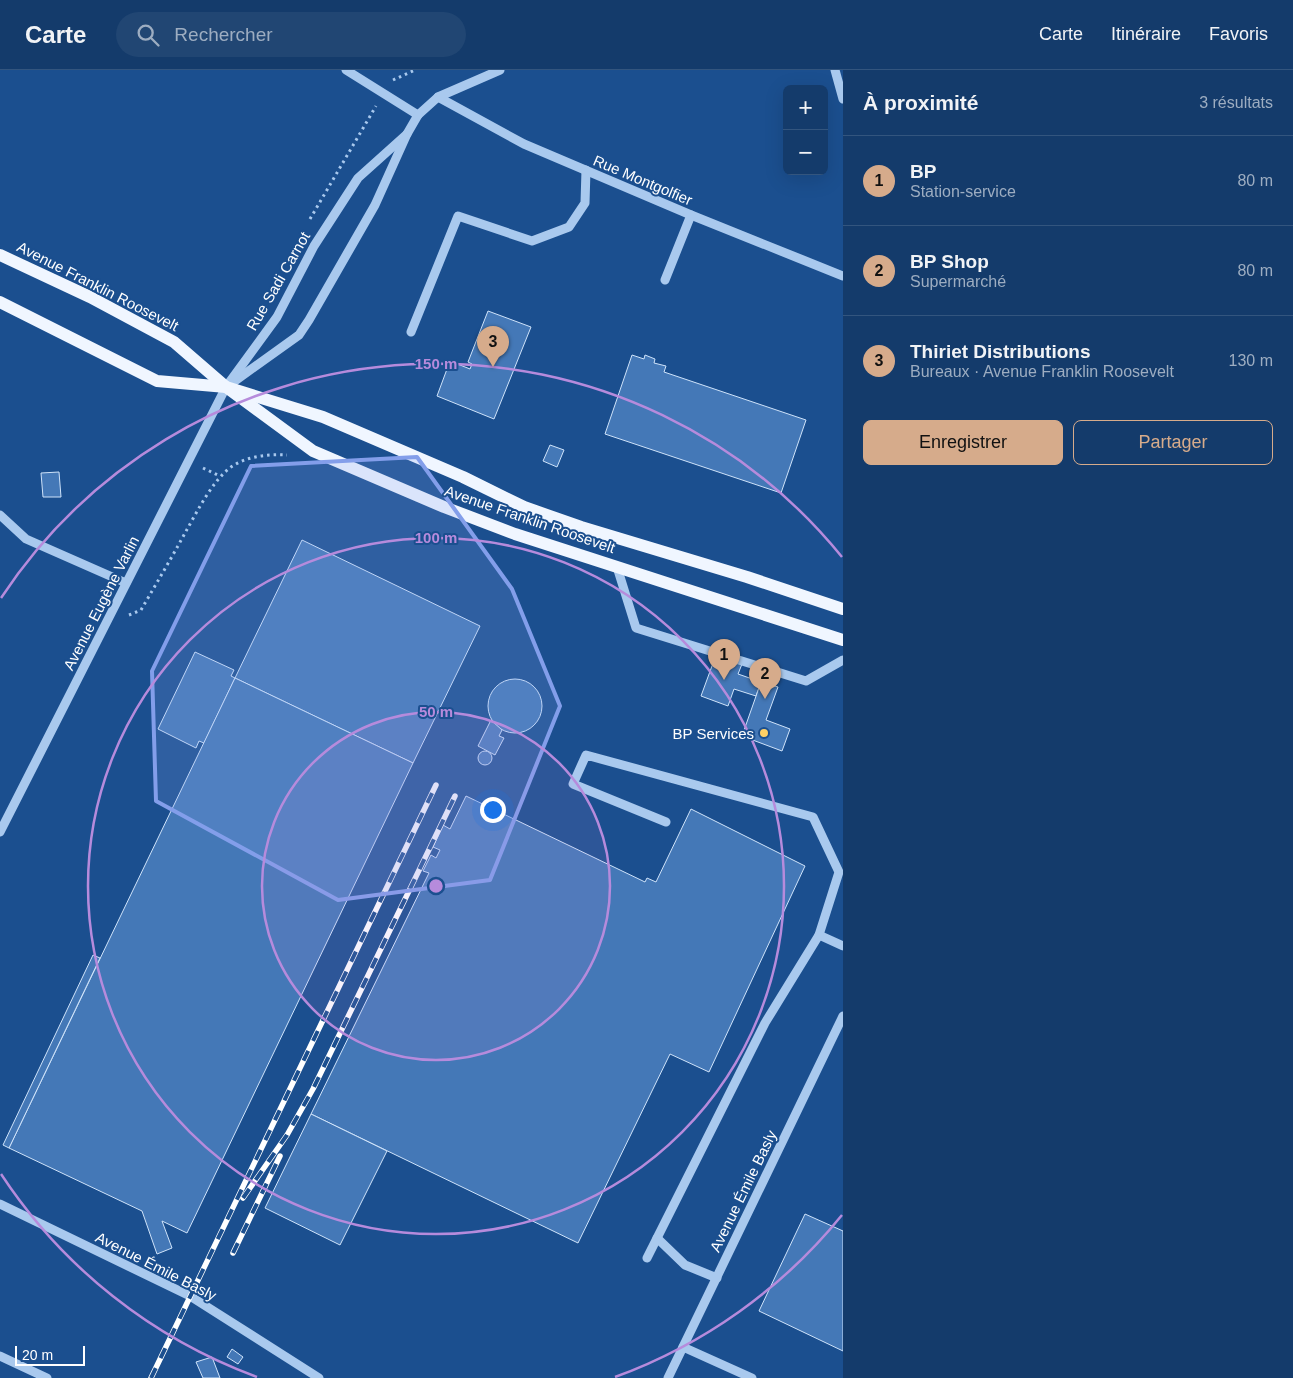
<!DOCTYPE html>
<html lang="fr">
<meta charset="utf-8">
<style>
:root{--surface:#143b6b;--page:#214673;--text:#f1f3f6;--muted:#9dadc1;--line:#33557e;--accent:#d6ab8b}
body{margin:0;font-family:Helvetica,sans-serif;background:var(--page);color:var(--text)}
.controls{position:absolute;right:15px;top:15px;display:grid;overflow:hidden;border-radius:8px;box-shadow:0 5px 20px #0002}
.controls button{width:45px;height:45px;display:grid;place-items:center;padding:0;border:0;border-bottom:1px solid var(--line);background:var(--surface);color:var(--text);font:25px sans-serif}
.scale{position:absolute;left:15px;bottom:12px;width:70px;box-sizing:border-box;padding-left:5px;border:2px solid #fff;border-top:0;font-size:14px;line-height:18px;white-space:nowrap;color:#fff;-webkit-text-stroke:4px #1b4f8f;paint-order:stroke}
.you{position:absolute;left:492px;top:739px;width:18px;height:18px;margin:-12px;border:4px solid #fff;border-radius:50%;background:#1a73e8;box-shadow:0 0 0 8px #1a73e833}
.badge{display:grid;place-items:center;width:32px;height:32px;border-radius:50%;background:var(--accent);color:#111;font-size:16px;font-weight:700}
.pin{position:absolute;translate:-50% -41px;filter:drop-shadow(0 1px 2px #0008)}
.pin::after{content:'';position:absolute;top:26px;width:18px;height:15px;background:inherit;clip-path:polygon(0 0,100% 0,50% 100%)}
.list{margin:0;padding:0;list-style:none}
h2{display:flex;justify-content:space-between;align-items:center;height:65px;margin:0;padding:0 20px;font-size:21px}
h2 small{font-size:16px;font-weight:400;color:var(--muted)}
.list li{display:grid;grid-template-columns:32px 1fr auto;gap:15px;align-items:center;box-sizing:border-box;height:90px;padding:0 20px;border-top:1px solid var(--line)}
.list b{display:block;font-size:19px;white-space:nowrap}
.list p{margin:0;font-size:16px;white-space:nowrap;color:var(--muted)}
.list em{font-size:16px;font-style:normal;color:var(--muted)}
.actions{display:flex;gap:10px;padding:15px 20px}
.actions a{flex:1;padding:11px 0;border:1px solid var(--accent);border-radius:8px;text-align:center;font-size:18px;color:var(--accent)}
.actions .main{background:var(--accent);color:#111}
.icon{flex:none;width:28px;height:28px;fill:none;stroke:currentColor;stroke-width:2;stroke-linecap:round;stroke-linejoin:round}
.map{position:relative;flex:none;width:843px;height:1308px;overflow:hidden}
header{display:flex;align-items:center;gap:30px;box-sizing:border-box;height:70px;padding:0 25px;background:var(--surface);border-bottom:1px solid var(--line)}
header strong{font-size:24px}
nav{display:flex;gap:28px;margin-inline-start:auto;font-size:18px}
.search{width:350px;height:45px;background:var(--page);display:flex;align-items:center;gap:12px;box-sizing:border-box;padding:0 18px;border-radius:28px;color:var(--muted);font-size:19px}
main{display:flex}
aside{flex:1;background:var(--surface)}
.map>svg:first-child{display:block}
.building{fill:#4478b7;stroke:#cfe3fa}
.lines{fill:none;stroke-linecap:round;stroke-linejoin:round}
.path{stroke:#a9c9ee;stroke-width:3;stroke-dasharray:2.5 4;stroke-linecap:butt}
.minor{stroke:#a9c9ee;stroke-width:9}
.major{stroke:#f0f6ff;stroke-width:12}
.rail-casing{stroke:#fff;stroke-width:5.5}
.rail{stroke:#1b4f8f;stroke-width:4;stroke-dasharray:11;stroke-linecap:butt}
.marked{fill:#839eea;fill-opacity:0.2;stroke:#839eea;stroke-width:4;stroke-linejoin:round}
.ring{fill:none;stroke:#b68bdc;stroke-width:2.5}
.poi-dot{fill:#ffd166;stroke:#1b4f8f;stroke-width:2}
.labels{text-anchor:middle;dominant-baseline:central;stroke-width:4;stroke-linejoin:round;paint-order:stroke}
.street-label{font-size:15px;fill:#fff;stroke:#1b4f8f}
.poi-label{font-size:15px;fill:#fff;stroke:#1b4f8f;text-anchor:end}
.centre{fill:#b68bdc;stroke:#1b4f8f;stroke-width:2.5}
.ring-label{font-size:15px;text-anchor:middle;font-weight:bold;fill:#b68bdc;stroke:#1b4f8f;stroke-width:4;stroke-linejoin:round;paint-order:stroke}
</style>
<header>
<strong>Carte</strong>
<div class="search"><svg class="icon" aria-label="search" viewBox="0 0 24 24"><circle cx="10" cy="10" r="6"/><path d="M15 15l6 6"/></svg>Rechercher</div>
<nav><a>Carte</a><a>Itinéraire</a><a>Favoris</a></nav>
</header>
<main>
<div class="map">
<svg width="843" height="1308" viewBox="0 0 843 1308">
<rect width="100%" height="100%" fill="#1b4f8f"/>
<g class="building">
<polygon points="488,241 531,257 494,349 437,326 450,291 470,299 472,294 468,292"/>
<polygon points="632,285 644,289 645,285 655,289 654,293 666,296 664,302 806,350 781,423 605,364"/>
<polygon points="550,375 564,380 557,397 543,391"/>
<polygon points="59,402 61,427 43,427 41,403"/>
<polygon points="302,470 480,556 413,693 235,608"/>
<polygon points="195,582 234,600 231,606 235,608 204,673 199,671 196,678 158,659"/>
<polygon points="716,585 742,594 738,604 761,612 756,626 734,619 728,636 701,626"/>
<polygon points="235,608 413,693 187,1163 162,1151 172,1178 157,1184 142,1141 9,1078"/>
<circle cx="515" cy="636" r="27"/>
<polygon points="761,612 778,617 766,650 790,659 782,681 742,666"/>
<polygon points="491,650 502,660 499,666 504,668 495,685 478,676"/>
<circle cx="485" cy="688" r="7"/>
<polygon points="466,726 645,812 647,808 656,812 691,739 805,796 709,1002 670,984 578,1173 311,1044 429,803 423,801 431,785 436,788 440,780 433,777 443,755 450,759"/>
<polygon points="93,885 100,888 9,1078 3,1075"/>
<polygon points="311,1044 387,1081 340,1175 265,1138"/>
<polygon points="805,1144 843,1161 843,1281 759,1241"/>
<polygon points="232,1279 243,1287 238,1294 227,1287"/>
<polygon points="212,1287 220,1308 203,1308 196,1292"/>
</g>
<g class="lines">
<g class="path">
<polyline points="393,10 415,0"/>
<polyline points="310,149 376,36"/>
<polyline points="203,398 220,406"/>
<path d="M 129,545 L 141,540 C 156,514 171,489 185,463 C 197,442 212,411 231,397 C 247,386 268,384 287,385"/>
</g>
<g class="minor">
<polyline points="346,0 418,45"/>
<polyline points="835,0 843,29"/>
<polyline points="438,27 524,74 691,145 843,206"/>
<polyline points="665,210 691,145"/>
<polyline points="411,262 458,146 532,171 569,157 585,133 586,100"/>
<polyline points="232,313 299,265 309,250 375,135 407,64 418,45 438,27 500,0"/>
<polyline points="0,445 26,469 126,513"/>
<polyline points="617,497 636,558 806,611 843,590"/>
<polyline points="0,762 226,317 277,247 314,176 358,108 407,64"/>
<polyline points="819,865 843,876"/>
<polyline points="0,1134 190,1226 319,1308"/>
<polyline points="657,1168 685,1195 717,1208"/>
<polyline points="647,1188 765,953 819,865 839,802 813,747 586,685 573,714 666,752"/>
<polyline points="683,1277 752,1308"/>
<polyline points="0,1286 47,1308"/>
<polyline points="668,1308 843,946"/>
</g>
<g class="major">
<polyline points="0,185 90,227 174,272 226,317 313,381 444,437 515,464 843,570"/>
<polyline points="0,232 157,311 226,317 323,347 463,407 524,437 581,457 747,507 843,539"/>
</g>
<g class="rail-casing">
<g id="rail">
<polyline points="243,1128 287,1065 313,1019 455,726"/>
<polyline points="233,1183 280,1086"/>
<polyline points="151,1308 436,715"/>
</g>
</g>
<use href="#rail" class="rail"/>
</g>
<path class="marked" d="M 417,387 L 512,519 L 560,636 L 490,810 L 338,830 L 156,731 L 152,601 L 251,396 Z"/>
<circle cx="436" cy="816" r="174" fill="#b68bdc" fill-opacity=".12"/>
<g class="ring">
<circle cx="436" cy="816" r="174"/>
<circle cx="436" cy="816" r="348"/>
<path d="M842 1145A522 522 0 0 1 615 1307M257 1307A522 522 0 0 1 1 1104M1 528A522 522 0 0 1 842 487"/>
</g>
<circle class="poi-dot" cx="764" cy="663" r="5"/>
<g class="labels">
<g class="street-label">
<text transform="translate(643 110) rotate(23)">Rue Montgolfier</text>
<text transform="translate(278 211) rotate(-60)">Rue Sadi Carnot</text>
<text transform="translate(98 216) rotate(27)">Avenue Franklin Roosevelt</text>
<text transform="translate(530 449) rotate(19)">Avenue Franklin Roosevelt</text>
<text transform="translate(101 533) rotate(-63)">Avenue Eugène Varlin</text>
<text transform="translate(743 1121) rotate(-64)">Avenue Émile Basly</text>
<text transform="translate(156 1196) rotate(27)">Avenue Émile Basly</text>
</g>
<g class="poi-label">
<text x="754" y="663">BP Services</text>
</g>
</g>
<circle cx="436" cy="816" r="8" class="centre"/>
<g class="ring-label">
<text x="436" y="299">150 m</text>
<text x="436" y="473">100 m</text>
<text x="436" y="647">50 m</text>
</g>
</svg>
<div class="controls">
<button>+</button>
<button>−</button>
</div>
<div class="scale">20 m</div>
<div class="you"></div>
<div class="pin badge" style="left:724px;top:610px">1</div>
<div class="pin badge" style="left:765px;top:629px">2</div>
<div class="pin badge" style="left:493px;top:297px">3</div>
</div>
<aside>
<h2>À proximité<small>3 résultats</small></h2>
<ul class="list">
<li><span class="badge">1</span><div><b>BP</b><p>Station-service</p></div><em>80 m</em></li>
<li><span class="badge">2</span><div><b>BP Shop</b><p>Supermarché</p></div><em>80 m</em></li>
<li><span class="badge">3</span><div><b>Thiriet Distributions</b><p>Bureaux · Avenue Franklin Roosevelt</p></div><em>130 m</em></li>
</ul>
<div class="actions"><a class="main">Enregistrer</a><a>Partager</a></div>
</aside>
</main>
